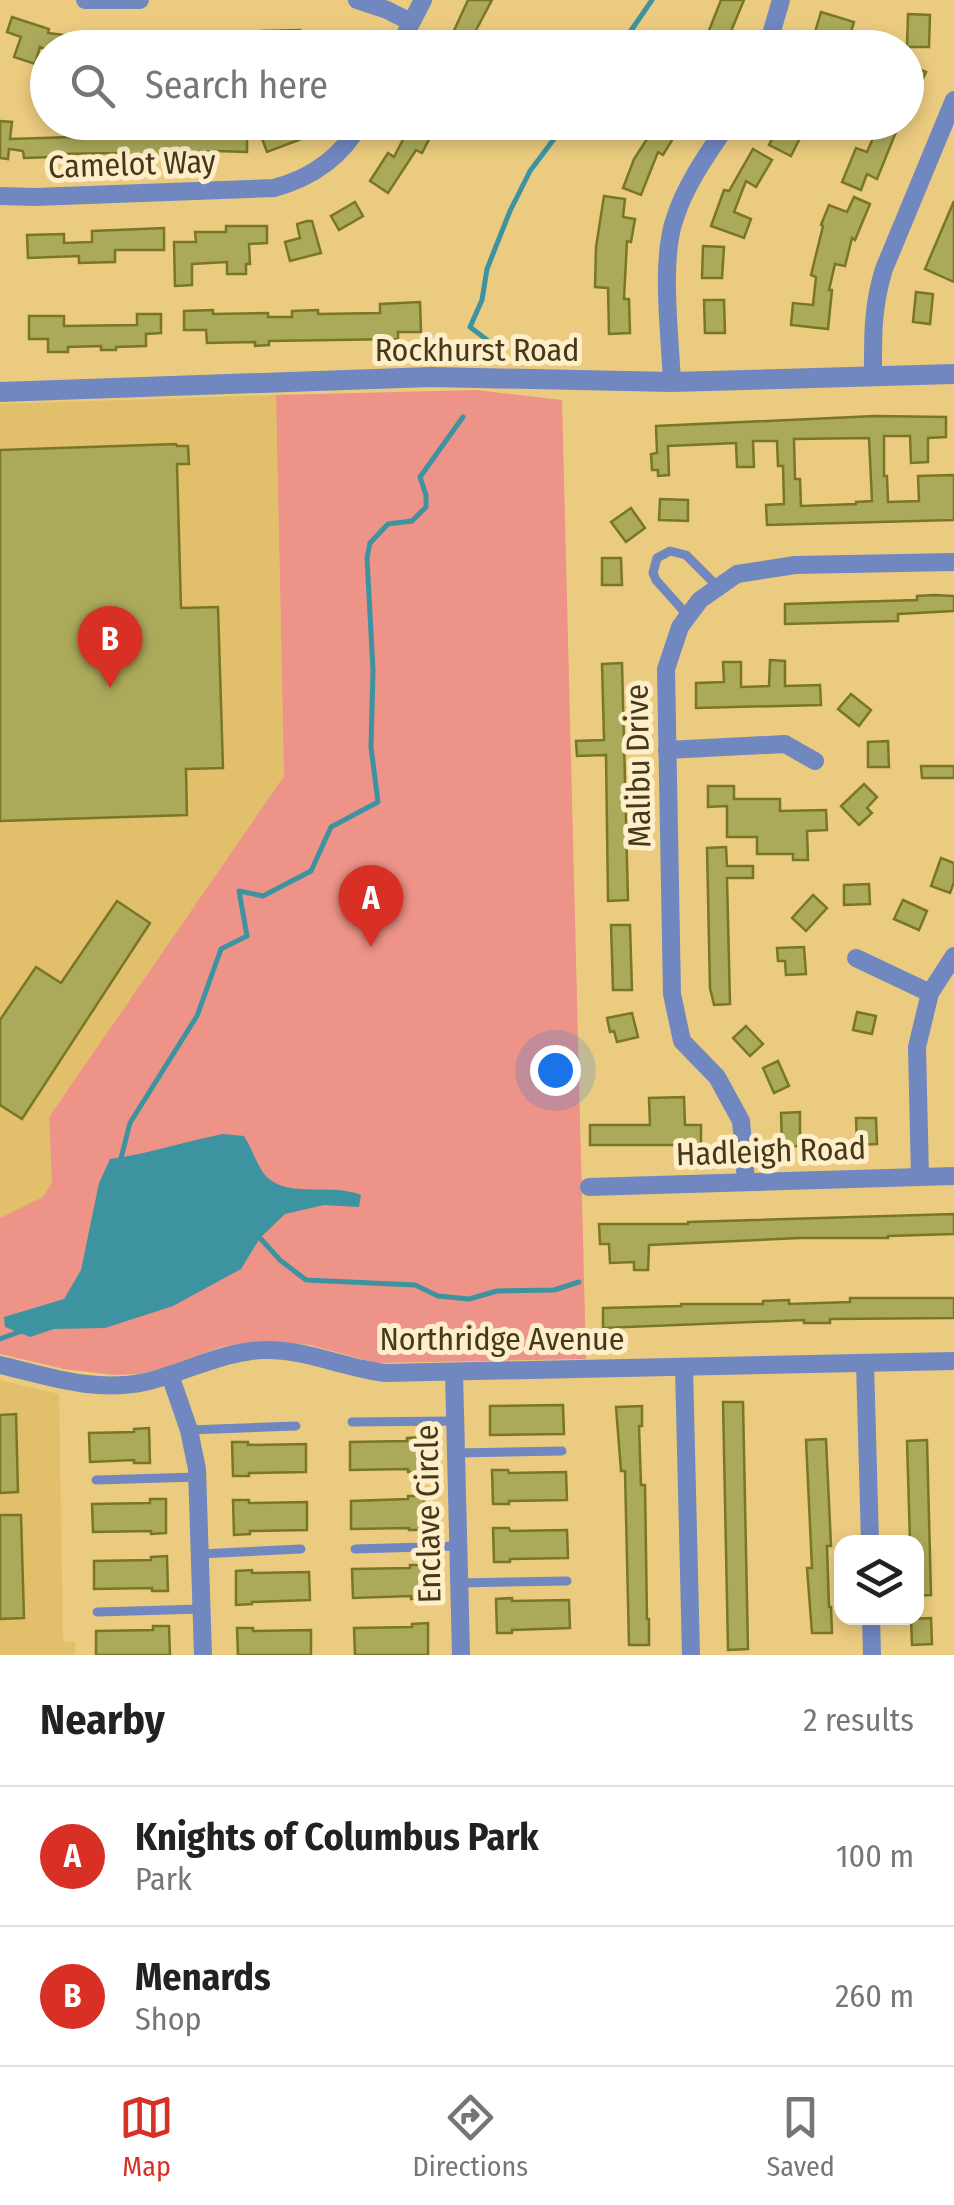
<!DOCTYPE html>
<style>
:root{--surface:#fff;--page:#f6f6f6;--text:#222;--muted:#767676;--line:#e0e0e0;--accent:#d93025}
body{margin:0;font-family:"Fira Sans Condensed",sans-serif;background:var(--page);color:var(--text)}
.controls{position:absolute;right:30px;bottom:30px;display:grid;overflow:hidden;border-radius:20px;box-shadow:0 5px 15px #0003}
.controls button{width:90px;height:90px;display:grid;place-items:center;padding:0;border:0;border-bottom:2px solid var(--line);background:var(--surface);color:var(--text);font:50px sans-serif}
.you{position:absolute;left:555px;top:1070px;width:35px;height:35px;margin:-25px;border:8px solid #fff;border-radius:50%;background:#1a73e8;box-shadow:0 0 0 15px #1a73e833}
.badge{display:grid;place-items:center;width:65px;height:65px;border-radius:50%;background:var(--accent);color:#fff;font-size:32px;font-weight:700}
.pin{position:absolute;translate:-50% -82px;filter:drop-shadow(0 2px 5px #0008)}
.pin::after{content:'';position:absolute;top:52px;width:35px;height:30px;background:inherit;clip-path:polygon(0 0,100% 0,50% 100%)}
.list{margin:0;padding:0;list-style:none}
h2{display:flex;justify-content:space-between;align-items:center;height:130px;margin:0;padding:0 40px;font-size:42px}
h2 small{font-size:32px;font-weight:400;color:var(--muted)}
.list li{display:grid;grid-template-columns:65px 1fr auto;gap:30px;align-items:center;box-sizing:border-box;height:140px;padding:0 40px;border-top:2px solid var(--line)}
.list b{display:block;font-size:38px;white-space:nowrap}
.list p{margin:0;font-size:32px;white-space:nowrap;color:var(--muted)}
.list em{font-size:32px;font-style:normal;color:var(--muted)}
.icon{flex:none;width:55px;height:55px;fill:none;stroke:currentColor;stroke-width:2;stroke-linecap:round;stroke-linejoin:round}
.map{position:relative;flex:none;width:954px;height:1655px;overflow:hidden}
.search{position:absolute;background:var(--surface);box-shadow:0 5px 15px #0003;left:30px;right:30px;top:30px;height:110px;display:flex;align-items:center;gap:25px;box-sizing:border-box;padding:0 35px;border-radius:55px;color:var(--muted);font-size:38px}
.sheet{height:410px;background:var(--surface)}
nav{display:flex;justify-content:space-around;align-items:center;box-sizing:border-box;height:140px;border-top:2px solid var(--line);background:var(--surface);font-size:28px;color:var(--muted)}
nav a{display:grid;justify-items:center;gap:5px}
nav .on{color:var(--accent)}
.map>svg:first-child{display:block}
.built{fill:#e2bf6a}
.green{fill:#ed9388}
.water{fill:#3d94a0}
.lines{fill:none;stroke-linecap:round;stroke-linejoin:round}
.stream{stroke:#3d94a0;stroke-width:5}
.building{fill:#aba95a;stroke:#797725;stroke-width:2.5;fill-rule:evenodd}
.service{stroke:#7187c0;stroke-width:9}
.minor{stroke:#7187c0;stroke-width:18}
.tertiary{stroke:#7187c0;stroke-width:20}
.labels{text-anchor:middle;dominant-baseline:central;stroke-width:10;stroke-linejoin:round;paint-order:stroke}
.street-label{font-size:32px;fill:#453919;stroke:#feeec9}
</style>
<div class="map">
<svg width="954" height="1655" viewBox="0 0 954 1655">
<rect width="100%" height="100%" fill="#ebcb7f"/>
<g class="built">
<polygon points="276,395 284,776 49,1117 52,1181 43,1197 0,1218 0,404"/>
<polygon points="0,1380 59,1394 63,1642 75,1642 75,1655 0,1655"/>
</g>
<polygon class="green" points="477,390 562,400 586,1359 377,1363 310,1345 260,1341 221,1347 164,1368 138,1374 114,1375 64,1369 0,1354 0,1218 43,1197 52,1182 49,1117 284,776 276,395"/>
<path class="water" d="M 223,1134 L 244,1136 C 252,1148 258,1169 268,1178 C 290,1198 333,1183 361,1195 L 359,1207 L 324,1205 L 285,1214 L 260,1238 L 241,1269 L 173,1306 L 105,1328 L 54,1329 L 30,1337 L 5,1327 L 4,1317 L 64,1299 L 81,1270 L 99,1183 L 110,1159 C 149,1154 185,1141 223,1134 Z"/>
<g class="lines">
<g class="stream">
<polyline points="619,48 652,0"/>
<polyline points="495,346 470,327 482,300 487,269 510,211 530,171 563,127 563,122"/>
<polyline points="120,1162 130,1123 197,1016 221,949 247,936 239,891 263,896 311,871 331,827 378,802 371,747 373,670 367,558 370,543 388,524 412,521 426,507 426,495 420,477 463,417"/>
<polyline points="260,1238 280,1260 306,1280 415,1285 438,1296 469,1299 497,1291 554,1290 579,1282"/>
<polyline points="0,1339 22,1331"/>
</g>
</g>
<g class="building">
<polygon points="468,0 492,0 475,32 477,33 471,48 446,48"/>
<polygon points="721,0 744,0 724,48 702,48"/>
<polygon points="821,12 854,22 846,48 823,48 827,35 815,32"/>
<polygon points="908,14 930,15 929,47 907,47"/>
<polygon points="12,17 49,29 48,33 104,40 103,48 48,48 47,50 40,47 35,64 14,57 21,37 7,32"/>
<polygon points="300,30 301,48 214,48 214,37 261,36 261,31"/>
<polygon points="906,64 926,72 906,116"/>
<polygon points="0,121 12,122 10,139 72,137 72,134 163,134 162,122 181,122 181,135 247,132 247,152 215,151 118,157 118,153 55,154 55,157 24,158 23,151 9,149 8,159 0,158"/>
<polygon points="273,122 298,122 304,138 267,152 261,136 276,130"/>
<polygon points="412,122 438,122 422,153 416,150 388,193 370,181 388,153 394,157"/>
<polygon points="658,122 672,122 680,127 663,155 658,152 641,195 623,188 634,159"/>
<polygon points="780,122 808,122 791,156 769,145"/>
<polygon points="880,122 900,122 877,179 867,174 861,190 842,182 856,148 867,152"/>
<polygon points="753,149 772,160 756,187 746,181 734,212 751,219 744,238 711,226 724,190 729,191"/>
<polygon points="604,196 625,199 623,217 635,219 631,242 627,241 624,299 629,299 630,333 609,334 608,288 595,287 596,247"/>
<polygon points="854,197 870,204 855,240 852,238 845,266 835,264 829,290 832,290 828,329 791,325 793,303 813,305 816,277 811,275 823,226 821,225 829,205 847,212"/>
<polygon points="954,201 954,282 925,269"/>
<polygon points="355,202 363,216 339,230 331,216"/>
<polygon points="307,221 312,221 321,253 290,261 285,242 300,238 297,224"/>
<polygon points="226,226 267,226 267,243 249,244 250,264 246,264 246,274 227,274 227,262 192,264 192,285 175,286 174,242 196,242 195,232 226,232"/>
<polygon points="164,228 164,250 115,250 115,262 79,263 79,256 28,258 27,235 64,234 64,243 92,242 92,231"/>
<polygon points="703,246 724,247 722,278 702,278"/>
<polygon points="916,292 933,294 930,324 913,322"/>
<polygon points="704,300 724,300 725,333 705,333"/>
<polygon points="420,302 421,332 398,332 398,339 269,341 269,345 255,346 255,342 207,343 206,330 184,330 184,311 213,310 213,314 268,313 268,317 292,317 292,311 318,310 318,314 380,313 380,304"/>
<polygon points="137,314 161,314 161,333 146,334 146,346 116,347 116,350 101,350 101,346 68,347 68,352 48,352 48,339 29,339 29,316 64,316 64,326 137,325"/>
<path d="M 875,416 L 946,417 L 946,437 L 928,438 L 928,462 L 911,463 L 910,436 L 884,436 L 884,476 L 887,476 L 888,502 L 919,501 L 918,476 L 954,475 L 954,520 L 767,525 L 766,505 L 784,504 L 783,466 L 778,466 L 777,441 L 753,441 L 754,467 L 737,467 L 736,443 L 668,446 L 669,475 L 658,476 L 658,470 L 652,470 L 651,454 L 657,453 L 656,426 ZM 869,438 L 872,501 L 856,502 L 856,504 L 801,506 L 800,479 L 795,479 L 794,439 Z"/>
<polygon points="176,444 177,446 188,446 189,464 177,464 181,608 218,607 223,768 186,769 187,815 0,821 0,450"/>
<polygon points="660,499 688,500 688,521 659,520"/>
<polygon points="631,508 645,528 626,542 611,522"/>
<polygon points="602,558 621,558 622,585 602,585"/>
<polygon points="934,595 954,596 954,611 898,614 898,621 785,624 785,604 917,600 917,596"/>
<polygon points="770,660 785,661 785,686 820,685 821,705 696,708 696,683 724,682 723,662 741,662 741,687 769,686"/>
<polygon points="622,663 628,900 608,901 606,755 577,756 576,741 604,740 602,664"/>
<polygon points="851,694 871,710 859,726 838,709"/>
<polygon points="888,741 889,767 868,767 868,742"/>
<polygon points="921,766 954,766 954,778 922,778"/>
<polygon points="864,784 877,797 867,808 872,813 859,825 841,806"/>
<polygon points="708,786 734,786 734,799 780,799 780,811 826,810 827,830 807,831 808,860 793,860 793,854 757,854 757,837 727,837 727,806 708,807"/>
<polygon points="726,847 727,866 753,866 753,878 727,878 730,1004 714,1005 710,988 707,848"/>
<polygon points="941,858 954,863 954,882 950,893 931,886"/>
<polygon points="869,884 870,904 844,905 844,885"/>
<polygon points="813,895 827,908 806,931 792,918"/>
<polygon points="903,900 927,911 919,930 894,919"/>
<polygon points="117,901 150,923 22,1119 0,1105 0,1020 36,967 61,983"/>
<polygon points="611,925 630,925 632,990 613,990"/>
<polygon points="804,947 806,974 786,975 785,961 778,961 777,948"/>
<polygon points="857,1012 876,1016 872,1034 853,1030"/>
<polygon points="632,1013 638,1037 617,1042 614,1031 610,1032 607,1018"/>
<polygon points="746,1026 763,1044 750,1056 733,1038"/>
<polygon points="778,1061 789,1086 774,1093 763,1068"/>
<polygon points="684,1097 685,1125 701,1125 701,1145 590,1145 590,1125 650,1125 649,1098"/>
<polygon points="800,1112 800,1146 782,1147 781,1113"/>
<polygon points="856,1118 876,1118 877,1144 857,1145"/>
<polygon points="954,1214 954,1234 888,1236 888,1238 800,1238 649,1245 648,1270 634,1270 634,1262 610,1263 609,1244 600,1244 599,1224 688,1224 688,1222"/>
<polygon points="850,1298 954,1298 954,1318 830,1319 830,1323 804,1323 804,1320 603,1328 603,1308 681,1306 681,1304 763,1304 763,1301 789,1300 789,1304 850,1302"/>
<polygon points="723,1402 743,1402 748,1649 728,1650"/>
<polygon points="563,1405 564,1434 490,1435 490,1406"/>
<polygon points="642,1406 642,1426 639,1426 641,1485 645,1485 647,1619 649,1619 649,1645 629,1645 625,1471 621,1471 616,1407"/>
<polygon points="16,1414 18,1492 0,1493 0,1415"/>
<polygon points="149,1428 150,1463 134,1463 134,1460 90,1462 89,1433 134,1432 134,1429"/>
<polygon points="423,1437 424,1472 408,1472 408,1469 350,1470 350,1442 407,1441 407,1438"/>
<polygon points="826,1439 831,1546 827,1546 829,1607 831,1607 832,1633 812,1633 807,1568 812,1568 806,1440"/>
<polygon points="927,1440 931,1595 916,1596 916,1542 910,1542 907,1441"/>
<polygon points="232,1442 248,1442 248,1445 306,1444 306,1472 249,1473 249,1476 233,1476"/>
<polygon points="492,1470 508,1470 509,1473 566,1472 567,1500 509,1501 509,1504 493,1504"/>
<polygon points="408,1496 424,1496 425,1530 409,1530 409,1528 351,1529 351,1501 408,1499"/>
<polygon points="150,1499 166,1499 166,1533 151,1534 151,1531 93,1532 92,1504 150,1503"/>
<polygon points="233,1500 249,1500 249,1503 307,1502 307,1530 250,1531 250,1534 234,1535"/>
<polygon points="0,1515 21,1515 24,1618 0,1619"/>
<polygon points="493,1528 509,1528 510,1531 567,1530 568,1558 510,1559 510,1562 494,1562"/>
<polygon points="167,1556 168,1591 152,1591 152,1588 94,1589 94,1561 151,1560 151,1557"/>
<polygon points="410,1565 426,1565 427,1599 411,1599 411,1596 353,1598 352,1569 410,1568"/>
<polygon points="252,1570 252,1573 309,1572 310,1600 252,1602 252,1604 236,1605 236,1571"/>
<polygon points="512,1598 512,1601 569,1600 570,1628 512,1630 512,1633 497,1633 496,1599"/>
<polygon points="931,1618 932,1644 912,1645 911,1619"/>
<polygon points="428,1623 428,1655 355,1655 354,1628 412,1627 412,1624"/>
<polygon points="153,1626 169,1626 170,1655 96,1655 96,1631 153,1630"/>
<polygon points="237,1628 253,1628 253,1631 311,1630 311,1655 238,1655"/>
</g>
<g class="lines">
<g class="service">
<polyline points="688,616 656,580 653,573 657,558 670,551 686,555 717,586"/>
<polyline points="352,1422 455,1421"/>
<polyline points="189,1430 296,1426"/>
<polyline points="456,1453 562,1451"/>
<polyline points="96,1480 198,1477"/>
<polyline points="355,1549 458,1546"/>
<polyline points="200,1554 301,1549"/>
<polyline points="459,1583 567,1581"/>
<polyline points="97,1612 202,1609"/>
</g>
<g class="minor">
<polyline points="85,0 140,0"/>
<polyline points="357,0 387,10 411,22"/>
<polyline points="398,48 423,0"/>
<polyline points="767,48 781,0"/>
<path d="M 0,196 L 35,197 L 274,188 C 311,178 342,157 361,122"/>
<path d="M 873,376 C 873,337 872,307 884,269 L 954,100"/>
<path d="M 672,382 C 670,336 660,259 675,218 C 686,183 709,152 729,122"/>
<polyline points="667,750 785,744 815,761"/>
<polyline points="856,958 930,993"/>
<polyline points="920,1177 917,1047 930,993 954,956"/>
<polyline points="746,1181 741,1121 717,1077 682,1041 672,994 666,669 680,627 688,616 700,600 737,574 795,565 954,562"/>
<polyline points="589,1187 954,1176"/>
<polyline points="865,1363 870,1542"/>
<path d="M 0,1365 C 48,1376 94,1393 145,1382 C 185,1373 222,1351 264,1350 C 305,1349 344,1368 385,1373 L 954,1361"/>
<polyline points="684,1368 691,1655"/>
<polyline points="454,1372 461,1655"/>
<polyline points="170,1375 189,1430 197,1469 203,1655"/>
<polyline points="871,1618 872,1655"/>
</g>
<polyline class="tertiary" points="0,392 431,377 672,382 954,374"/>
</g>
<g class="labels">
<g class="street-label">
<text transform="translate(132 164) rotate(-2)">Camelot Way</text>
<text x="477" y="350">Rockhurst Road</text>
<text transform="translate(638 766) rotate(-91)">Malibu Drive</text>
<text transform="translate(771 1151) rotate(-2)">Hadleigh Road</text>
<text x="502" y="1339">Northridge Avenue</text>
<text transform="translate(428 1514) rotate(-91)">Enclave Circle</text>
</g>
</g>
</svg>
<div class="controls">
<button><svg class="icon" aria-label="layers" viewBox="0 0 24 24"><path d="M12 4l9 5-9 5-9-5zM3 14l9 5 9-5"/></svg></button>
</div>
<div class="you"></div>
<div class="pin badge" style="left:371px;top:947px">A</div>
<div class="pin badge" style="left:110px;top:688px">B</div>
<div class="search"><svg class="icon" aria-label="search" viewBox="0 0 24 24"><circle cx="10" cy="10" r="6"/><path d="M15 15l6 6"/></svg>Search here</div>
</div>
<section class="sheet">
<h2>Nearby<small>2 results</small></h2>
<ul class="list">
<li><span class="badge">A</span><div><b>Knights of Columbus Park</b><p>Park</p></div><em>100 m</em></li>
<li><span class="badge">B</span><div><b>Menards</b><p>Shop</p></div><em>260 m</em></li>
</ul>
</section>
<nav>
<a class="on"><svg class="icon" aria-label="map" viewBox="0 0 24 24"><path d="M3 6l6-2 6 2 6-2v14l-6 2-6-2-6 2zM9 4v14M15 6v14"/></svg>Map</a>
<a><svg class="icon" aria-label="directions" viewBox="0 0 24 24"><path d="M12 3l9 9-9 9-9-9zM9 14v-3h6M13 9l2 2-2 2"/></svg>Directions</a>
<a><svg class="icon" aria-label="saved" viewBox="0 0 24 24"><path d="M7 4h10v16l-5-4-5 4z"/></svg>Saved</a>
</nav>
